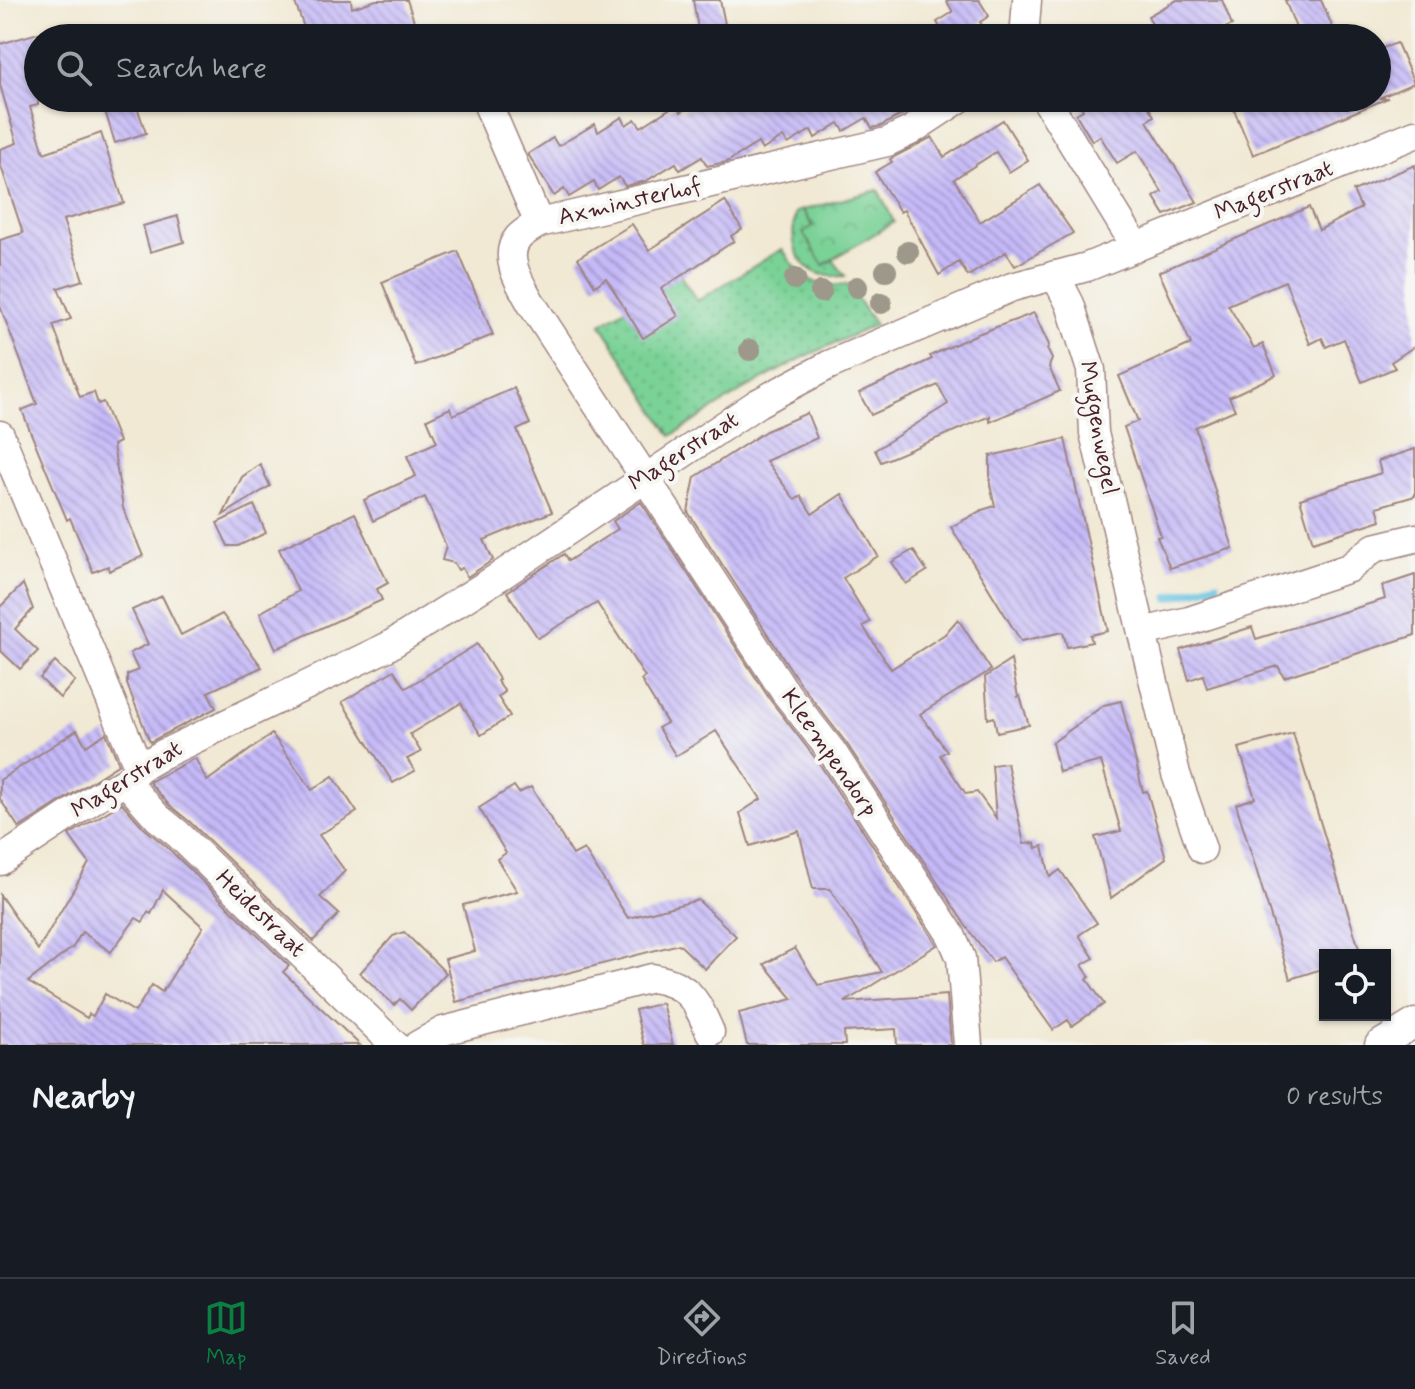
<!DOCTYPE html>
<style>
:root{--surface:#171b24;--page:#242831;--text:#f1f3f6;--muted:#9ea1a6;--line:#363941;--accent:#0b8043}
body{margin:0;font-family:Mynerve,sans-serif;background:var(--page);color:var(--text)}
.controls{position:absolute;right:24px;bottom:24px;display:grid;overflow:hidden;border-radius:0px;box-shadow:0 2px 6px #0004}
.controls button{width:72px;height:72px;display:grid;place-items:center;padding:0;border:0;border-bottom:2px solid var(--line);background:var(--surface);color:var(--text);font:40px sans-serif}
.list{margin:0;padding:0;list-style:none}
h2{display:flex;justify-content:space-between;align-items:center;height:104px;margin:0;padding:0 32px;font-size:34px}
h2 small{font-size:26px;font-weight:400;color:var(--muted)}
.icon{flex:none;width:44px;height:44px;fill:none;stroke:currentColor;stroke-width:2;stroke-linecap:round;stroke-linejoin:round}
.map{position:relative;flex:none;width:1415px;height:1045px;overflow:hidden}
.search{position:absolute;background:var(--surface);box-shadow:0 2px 6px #0004;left:24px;right:24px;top:24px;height:88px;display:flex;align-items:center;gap:20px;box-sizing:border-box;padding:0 28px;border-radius:44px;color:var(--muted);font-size:30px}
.sheet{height:232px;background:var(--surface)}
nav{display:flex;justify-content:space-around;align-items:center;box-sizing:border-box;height:112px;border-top:2px solid var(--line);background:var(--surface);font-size:22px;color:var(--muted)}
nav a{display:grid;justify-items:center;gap:4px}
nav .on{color:var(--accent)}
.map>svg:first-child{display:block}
.grass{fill:url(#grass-dots);stroke:#627861;stroke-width:2}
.park{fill:url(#park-crowns);stroke:#627861;stroke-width:2}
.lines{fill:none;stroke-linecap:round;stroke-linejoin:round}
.stream{stroke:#62c1e0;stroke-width:9}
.building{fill:url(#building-back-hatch);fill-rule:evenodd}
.street-casing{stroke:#9e8480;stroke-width:31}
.street{stroke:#fff;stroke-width:28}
.tree{fill:#9d9889}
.labels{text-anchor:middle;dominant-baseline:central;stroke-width:8;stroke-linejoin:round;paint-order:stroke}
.street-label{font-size:24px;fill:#4a1f2b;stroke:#f6f6f2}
</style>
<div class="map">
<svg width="1415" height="1045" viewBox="0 0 1415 1045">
<defs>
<pattern id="grass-dots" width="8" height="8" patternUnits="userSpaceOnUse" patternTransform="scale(2)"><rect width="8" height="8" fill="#7ad297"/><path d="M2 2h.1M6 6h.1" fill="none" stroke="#6bb482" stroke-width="1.8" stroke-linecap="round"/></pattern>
<pattern id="park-crowns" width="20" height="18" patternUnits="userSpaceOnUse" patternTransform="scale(2)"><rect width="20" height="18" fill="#7ad297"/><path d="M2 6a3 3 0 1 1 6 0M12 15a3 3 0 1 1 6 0" fill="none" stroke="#6bb482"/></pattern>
<pattern id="building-back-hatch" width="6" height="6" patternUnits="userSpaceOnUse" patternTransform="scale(2)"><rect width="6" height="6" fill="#c5b9f8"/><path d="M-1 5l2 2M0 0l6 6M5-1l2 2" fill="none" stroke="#a296c9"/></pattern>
</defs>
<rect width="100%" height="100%" fill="#f6f6f2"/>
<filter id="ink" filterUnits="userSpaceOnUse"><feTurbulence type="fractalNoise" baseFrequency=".0125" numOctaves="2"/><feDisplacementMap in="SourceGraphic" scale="16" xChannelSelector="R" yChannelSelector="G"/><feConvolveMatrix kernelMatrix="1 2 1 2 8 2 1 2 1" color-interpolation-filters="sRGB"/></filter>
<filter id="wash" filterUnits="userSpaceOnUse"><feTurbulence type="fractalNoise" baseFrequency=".006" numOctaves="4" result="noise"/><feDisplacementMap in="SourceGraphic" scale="32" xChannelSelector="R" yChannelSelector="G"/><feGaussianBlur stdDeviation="1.8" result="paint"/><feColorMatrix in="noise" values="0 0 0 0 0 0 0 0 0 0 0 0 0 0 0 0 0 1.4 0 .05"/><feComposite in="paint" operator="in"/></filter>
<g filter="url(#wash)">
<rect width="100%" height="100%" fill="#f1e9d4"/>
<g class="grass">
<path d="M 803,210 L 813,227 L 804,233 L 824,265 L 833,260 L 845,276 C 801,280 787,249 796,212 Z"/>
<path d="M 782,249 C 798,274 815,291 847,284 L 875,325 L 802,358 L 748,387 L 671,436 L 601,324 L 680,275 L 697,301 Z"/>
</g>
<polygon class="park" points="878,190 894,222 823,265 803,233 813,226 803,210"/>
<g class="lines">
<polyline class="stream" points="1170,597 1216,584"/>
</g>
<g id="blocks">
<g class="building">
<polygon points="294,0 351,0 352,8 376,0 407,0 418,33 403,38 308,38"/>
<polygon points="693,0 720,0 725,24 698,29"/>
<polygon points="946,0 979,0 989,16 980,22 990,38 946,38 937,22 953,12"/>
<polygon points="1177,0 1222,0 1232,25 1204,38 1159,38 1148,16"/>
<polygon points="1285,0 1321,0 1332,26 1307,38 1300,38"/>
<polygon points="38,33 38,105 30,107 44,153 101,133 124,203 63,220 83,280 58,288 71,319 53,325 80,397 94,392 98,404 103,402 119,442 113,445 123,508 143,556 109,571 108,566 93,572 70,518 67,520 30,431 22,410 37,404 0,306 0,240 23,233 0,163 0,149 17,143 0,85 0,44"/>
<polygon points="1397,43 1414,83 1379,98 1388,98 1253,155 1229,98 1377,98 1377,50"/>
<polygon points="101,98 134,98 146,133 115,143"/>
<polygon points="702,98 908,98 914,108 881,126 872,128 866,118 844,131 839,123 815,138 811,130 788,144 783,137 762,150 758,143 727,162 707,166 702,157 680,170 676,163 646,181 625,186 619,177 598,190 594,182 569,197 564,189 554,196 528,154 553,138 558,146 595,124 598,132 622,117 626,125 635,119 641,127 677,104 681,112"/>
<polygon points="1076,98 1143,98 1154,116 1147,121 1197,202 1165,215 1154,197 1162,192 1137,151 1117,163 1100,136 1092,141 1076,114 1083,110"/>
<polygon points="1003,120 1028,160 1009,172 996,152 954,179 980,222 1040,185 1073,233 1015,266 1006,252 968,276 959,262 939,275 904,210 900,212 875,172 892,162 890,159 932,137 944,157"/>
<polygon points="1415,165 1415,346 1391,362 1395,368 1362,382 1344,339 1326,347 1322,338 1310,344 1285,281 1228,305 1254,348 1263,344 1276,375 1229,397 1235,410 1195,427 1233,548 1170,568 1157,537 1161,536 1124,427 1138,421 1119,376 1191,344 1159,272 1309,207 1319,230 1361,208 1353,191"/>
<polygon points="725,201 742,229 731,236 734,241 661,289 678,316 643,338 606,278 595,286 578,258 632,224 649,250"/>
<polygon points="178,216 184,242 150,252 143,226"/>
<polygon points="458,251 493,335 416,366 382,282"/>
<polygon points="1034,313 1049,345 1047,349 1052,359 1049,367 1060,391 990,422 990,416 881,462 875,450 948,404 938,385 871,415 859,393 932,359 930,356 975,335"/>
<polygon points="514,388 530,424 517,430 552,512 484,540 493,560 467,577 462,568 458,570 454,563 442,560 446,546 425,497 373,521 364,500 416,476 407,456 437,442 427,419 450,408 453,415"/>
<polygon points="807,413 817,438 766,461 795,500 801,496 812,514 842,494 878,556 843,578 870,622 863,626 891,669 945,634 958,619 991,670 920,714 947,751 940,755 966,794 977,792 996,818 992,765 1007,763 1024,844 1035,843 1036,848 1043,846 1050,877 1060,870 1097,923 1079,935 1094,958 1082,965 1090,977 1087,979 1104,1004 1072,1026 1068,1020 1053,1030 1001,957 993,962 966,926 847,744 799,682 688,512 695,477 766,431"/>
<polygon points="1065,439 1108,631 1090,635 1092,642 1067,647 1063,632 1021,641 951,527 982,510 995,506 990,485 990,456"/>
<polygon points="1415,449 1415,496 1377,507 1381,520 1313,542 1300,499 1381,473 1378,461"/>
<polygon points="260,464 270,486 223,515 242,477"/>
<polygon points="641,502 771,701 819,763 937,945 845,1002 947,995 951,1045 897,1045 896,1029 844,1032 845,1045 747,1045 739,1013 793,999 764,964 795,948 818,985 882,972 830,889 813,889 799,831 750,846 740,813 761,799 716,731 676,756 658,728 667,723 641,680 645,677 597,603 538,638 507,592 564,554 568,561 618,529 613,521"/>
<polygon points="254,505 266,533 238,546 228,546 217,523"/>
<polygon points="355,513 388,583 377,589 382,600 276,649 260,613 298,591 279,549"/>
<polygon points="913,550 927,571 906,584 892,562"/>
<polygon points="1415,575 1415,635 1284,677 1278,666 1207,688 1203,675 1189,680 1180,650 1252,627 1256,639 1385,599 1382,586"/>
<polygon points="23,584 33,609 15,629 38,651 20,669 0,650 0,607"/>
<polygon points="162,596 181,635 222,614 262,667 208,692 216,708 150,742 127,684 127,675 138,670 130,653 148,644 132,610"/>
<polygon points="477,644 499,679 497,681 505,692 498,697 510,716 481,735 461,703 410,734 421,752 407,759 415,771 393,783 342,702 394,670 406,688"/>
<polygon points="1011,660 1018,697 1020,696 1029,725 997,732 994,717 988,719 985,677"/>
<polygon points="55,662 75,681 60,698 40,678"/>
<polygon points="1121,701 1143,792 1147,791 1166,858 1111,898 1095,837 1121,831 1101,761 1059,772 1052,743 1104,705"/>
<polygon points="77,730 86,746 106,733 119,764 19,828 0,799 0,780"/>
<polygon points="1293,733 1361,955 1325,955 1325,968 1290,979 1236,804 1255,798 1239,748"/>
<polygon points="272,734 312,790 333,776 357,812 319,835 345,871 320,897 339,914 313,941 190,822 169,805 149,782 195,758 207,781"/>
<polygon points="514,786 519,793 531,787 573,855 584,849 628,918 698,900 736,936 705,969 679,944 456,1002 445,959 475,951 463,905 517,891 497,859 506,853 479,808"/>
<path d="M 122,803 L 144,828 L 167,847 L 289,966 L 283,972 L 360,1045 L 0,1045 L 0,895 L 38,950 L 89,863 L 69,835 ZM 163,890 L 203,927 L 162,992 L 152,985 L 135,1012 L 105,994 L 93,1016 L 89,1014 L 87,1018 L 28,982 L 73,947 L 82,932 L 111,952 L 136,918 L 143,922 L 148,912 L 151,914 Z"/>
<polygon points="404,932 446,973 411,1010 400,999 394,1005 360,973 393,936"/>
<polygon points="662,1003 673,1045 644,1045 635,1010"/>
</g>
</g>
</g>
<g filter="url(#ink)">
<use href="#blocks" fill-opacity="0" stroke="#9e8480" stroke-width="2"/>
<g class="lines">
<g class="street-casing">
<g id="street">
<polyline points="1024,38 1027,0"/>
<polyline points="485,98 539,223"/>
<path d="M 960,98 L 910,131 L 887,142 L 539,223 C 533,227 523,232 518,238 C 502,257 521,285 531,303 L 785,692 L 833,753 L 951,935 L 961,958 L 968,1045"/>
<polyline points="1045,98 1136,247"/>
<polyline points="1055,275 1070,304 1091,370 1094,433 1176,774 1202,849"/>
<polyline points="0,435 139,768"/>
<polyline points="1142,632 1189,621 1349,568 1374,548 1415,538"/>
<polyline points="126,782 157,817 178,834 395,1045"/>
<polyline points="0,861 101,794 126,782 139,768 163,754 387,647 500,576 758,403 829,365 1012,287 1087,267 1415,134"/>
<path d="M 418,1045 L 443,1031 L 652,978 C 689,984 696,1000 710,1032"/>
<polyline points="1379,1045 1415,1023"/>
</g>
</g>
<use href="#street" class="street"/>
</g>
<g class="tree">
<circle cx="908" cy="252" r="11"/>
<circle cx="886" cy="271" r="11"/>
<circle cx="795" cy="279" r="11"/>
<circle cx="857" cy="287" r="11"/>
<circle cx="821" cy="292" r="11"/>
<circle cx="881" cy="303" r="11"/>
<circle cx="750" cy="350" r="11"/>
</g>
</g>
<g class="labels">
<g class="street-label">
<text transform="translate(1274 191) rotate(-22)">Magerstraat</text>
<text transform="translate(630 202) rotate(-13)">Axminsterhof</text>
<text transform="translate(1098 428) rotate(80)">Muggenwegel</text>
<text transform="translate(684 452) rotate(-33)">Magerstraat</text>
<text transform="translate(829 753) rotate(55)">Kleempendorp</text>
<text transform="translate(127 780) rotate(-32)">Magerstraat</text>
<text transform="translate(260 914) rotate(44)">Heidestraat</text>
</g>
</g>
</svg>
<div class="controls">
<button><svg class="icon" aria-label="locate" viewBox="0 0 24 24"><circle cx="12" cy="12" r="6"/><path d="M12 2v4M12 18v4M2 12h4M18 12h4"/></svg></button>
</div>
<div class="search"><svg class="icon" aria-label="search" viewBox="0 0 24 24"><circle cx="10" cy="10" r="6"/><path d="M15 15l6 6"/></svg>Search here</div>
</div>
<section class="sheet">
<h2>Nearby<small>0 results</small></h2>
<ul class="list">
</ul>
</section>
<nav>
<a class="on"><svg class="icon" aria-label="map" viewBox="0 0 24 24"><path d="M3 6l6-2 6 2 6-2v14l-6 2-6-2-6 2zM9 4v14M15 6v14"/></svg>Map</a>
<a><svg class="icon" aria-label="directions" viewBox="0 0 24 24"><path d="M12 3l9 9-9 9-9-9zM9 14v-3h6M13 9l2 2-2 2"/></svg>Directions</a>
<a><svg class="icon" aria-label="saved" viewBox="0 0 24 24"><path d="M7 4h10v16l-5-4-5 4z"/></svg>Saved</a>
</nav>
